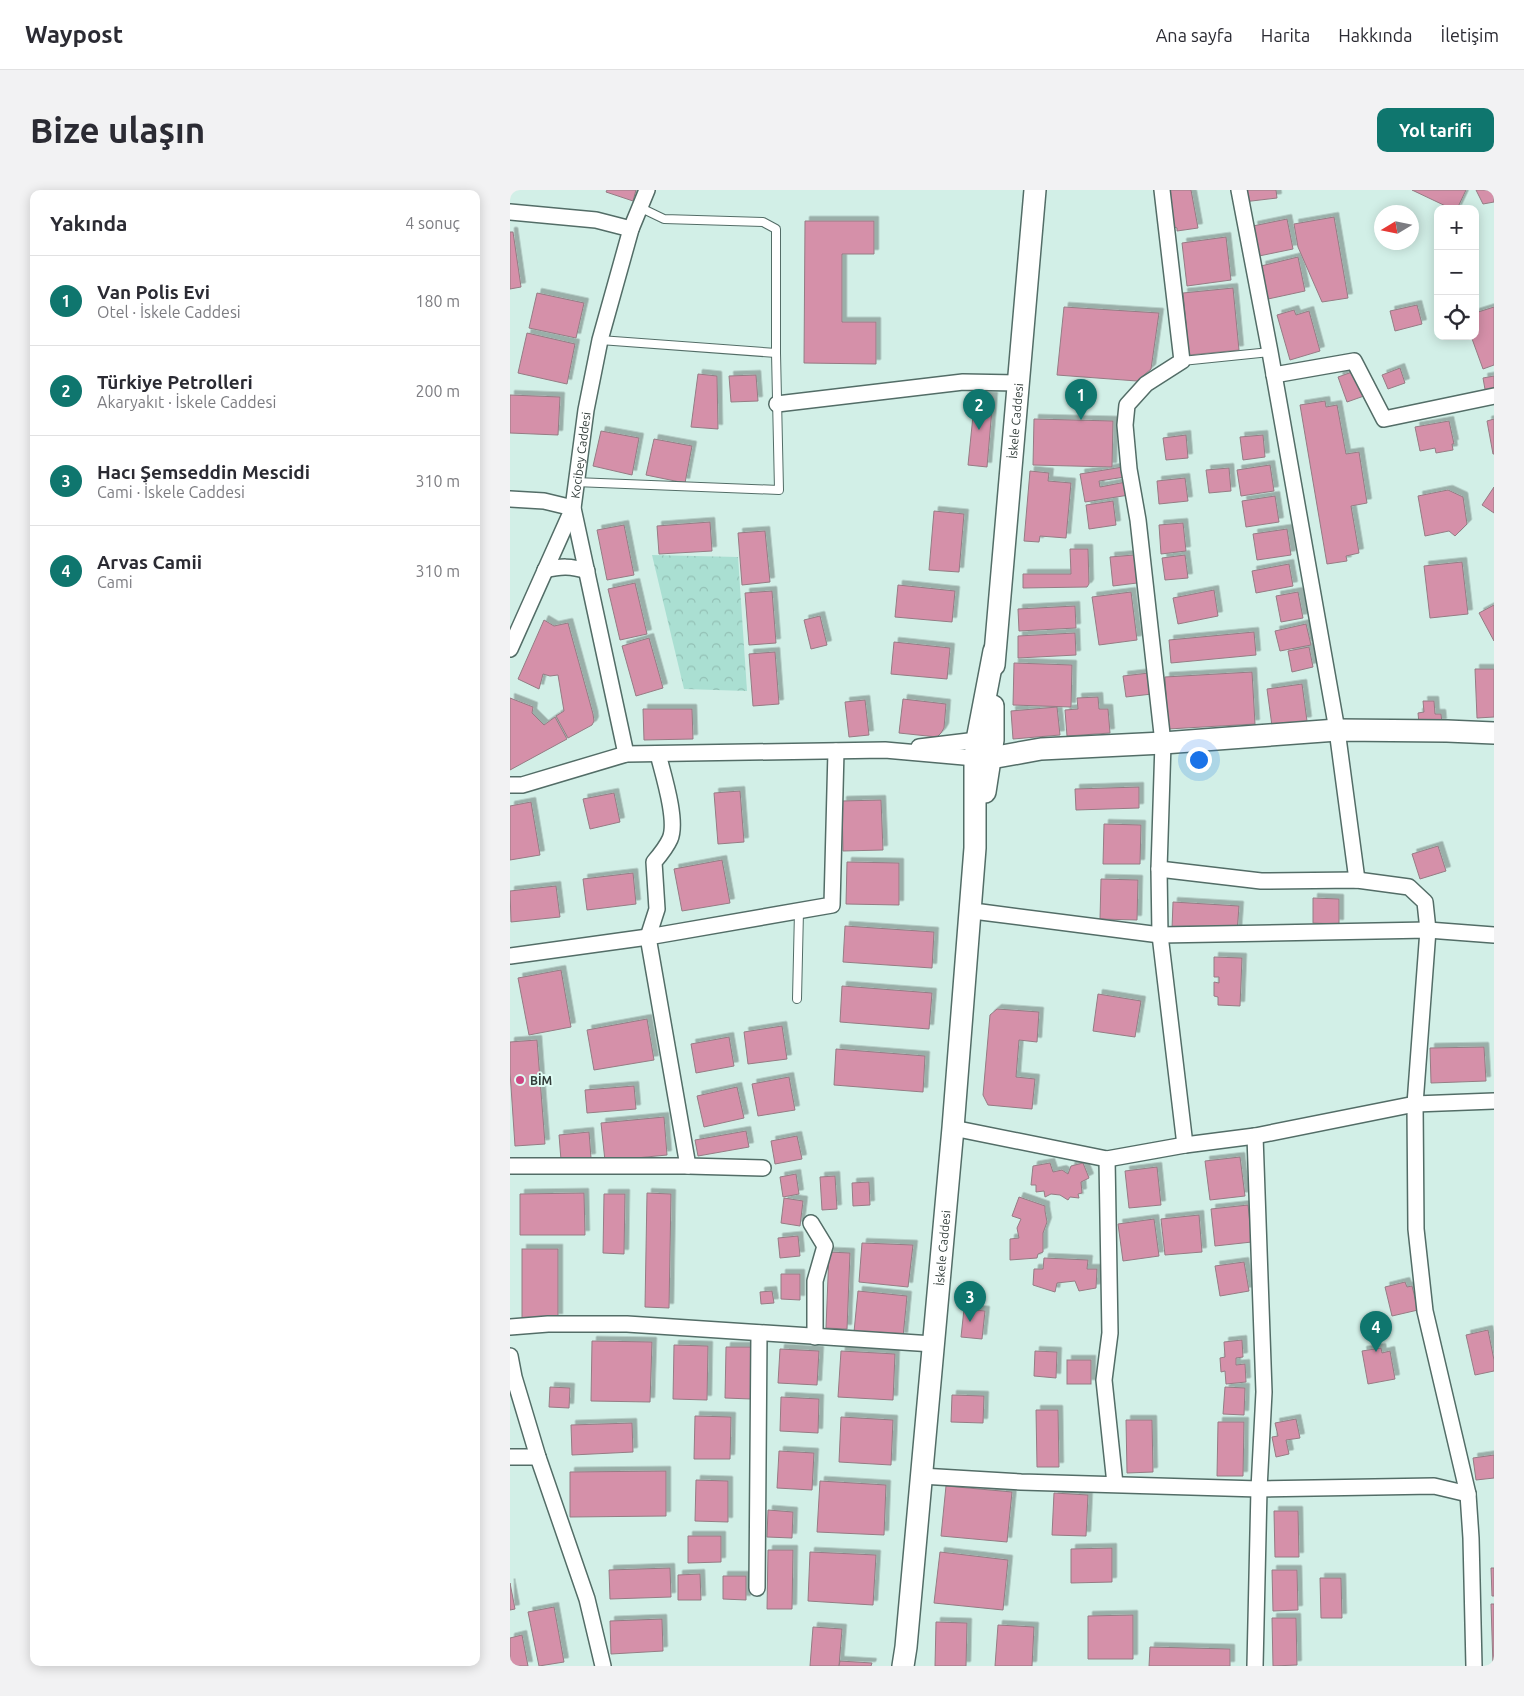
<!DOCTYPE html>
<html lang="tr">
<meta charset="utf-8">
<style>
:root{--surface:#fff;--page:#f2f2f3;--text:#2b2b33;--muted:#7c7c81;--line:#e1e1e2;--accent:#0f766e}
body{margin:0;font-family:Ubuntu,sans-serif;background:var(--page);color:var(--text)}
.controls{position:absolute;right:15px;top:15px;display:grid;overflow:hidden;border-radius:10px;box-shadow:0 2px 12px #0003}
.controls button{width:45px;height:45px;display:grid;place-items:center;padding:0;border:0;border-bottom:1px solid var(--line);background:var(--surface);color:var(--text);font:25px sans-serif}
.compass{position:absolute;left:864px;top:15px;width:45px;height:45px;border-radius:50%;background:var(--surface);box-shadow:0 2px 12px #0003;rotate:260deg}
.you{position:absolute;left:688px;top:569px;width:18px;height:18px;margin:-12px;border:4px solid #fff;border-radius:50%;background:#1a73e8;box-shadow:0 0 0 8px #1a73e833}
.badge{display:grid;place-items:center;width:32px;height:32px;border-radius:50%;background:var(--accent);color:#fff;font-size:16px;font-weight:700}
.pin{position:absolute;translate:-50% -41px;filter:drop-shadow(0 1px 2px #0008)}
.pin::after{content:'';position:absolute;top:26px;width:18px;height:15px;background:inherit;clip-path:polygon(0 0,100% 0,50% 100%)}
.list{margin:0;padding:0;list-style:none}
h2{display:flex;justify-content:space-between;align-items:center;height:65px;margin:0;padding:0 20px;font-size:21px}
h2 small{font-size:16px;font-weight:400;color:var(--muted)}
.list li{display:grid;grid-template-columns:32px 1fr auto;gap:15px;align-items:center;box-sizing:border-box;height:90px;padding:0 20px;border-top:1px solid var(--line)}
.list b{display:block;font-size:19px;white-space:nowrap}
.list p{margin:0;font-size:16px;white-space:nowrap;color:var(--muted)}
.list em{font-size:16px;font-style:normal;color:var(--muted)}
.icon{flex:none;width:28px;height:28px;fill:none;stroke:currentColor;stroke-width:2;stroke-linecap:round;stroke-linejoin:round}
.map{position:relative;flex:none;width:984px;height:1476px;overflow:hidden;border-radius:10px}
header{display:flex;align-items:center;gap:30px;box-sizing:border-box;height:70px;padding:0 25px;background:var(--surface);border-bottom:1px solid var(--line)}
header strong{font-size:24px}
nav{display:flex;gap:28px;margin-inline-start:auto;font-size:18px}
.intro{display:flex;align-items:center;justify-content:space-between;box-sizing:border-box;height:120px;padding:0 30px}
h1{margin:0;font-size:35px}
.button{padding:12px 22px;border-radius:10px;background:var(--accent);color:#fff;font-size:18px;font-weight:700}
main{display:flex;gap:30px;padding:0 30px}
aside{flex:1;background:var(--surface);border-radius:10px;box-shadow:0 2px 12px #0003}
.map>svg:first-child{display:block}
.forest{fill:url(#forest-crowns)}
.building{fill:#d590a9;stroke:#957c84;filter:url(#shadow)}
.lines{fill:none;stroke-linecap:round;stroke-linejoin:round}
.lane-casing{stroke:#536d67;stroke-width:10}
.street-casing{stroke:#536d67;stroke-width:18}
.secondary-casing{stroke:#536d67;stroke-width:24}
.lane{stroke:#fff;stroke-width:8}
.street{stroke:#fff;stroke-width:15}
.secondary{stroke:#fff;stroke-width:21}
.poi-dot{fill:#ce4683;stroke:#dffcf4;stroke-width:2}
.labels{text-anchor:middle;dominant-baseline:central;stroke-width:4;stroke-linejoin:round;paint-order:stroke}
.street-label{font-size:12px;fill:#323d3a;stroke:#dffcf4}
.poi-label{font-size:12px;font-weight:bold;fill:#323d3a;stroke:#dffcf4;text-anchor:start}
</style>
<header>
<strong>Waypost</strong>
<nav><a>Ana sayfa</a><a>Harita</a><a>Hakkında</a><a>İletişim</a></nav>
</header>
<div class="intro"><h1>Bize ulaşın</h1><a class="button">Yol tarifi</a></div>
<main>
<aside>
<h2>Yakında<small>4 sonuç</small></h2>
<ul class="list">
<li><span class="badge">1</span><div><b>Van Polis Evi</b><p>Otel · İskele Caddesi</p></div><em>180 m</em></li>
<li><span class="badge">2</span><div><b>Türkiye Petrolleri</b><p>Akaryakıt · İskele Caddesi</p></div><em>200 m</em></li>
<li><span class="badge">3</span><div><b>Hacı Şemseddin Mescidi</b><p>Cami · İskele Caddesi</p></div><em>310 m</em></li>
<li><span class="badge">4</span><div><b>Arvas Camii</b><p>Cami</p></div><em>310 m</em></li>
</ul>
</aside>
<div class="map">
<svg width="984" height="1476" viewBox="0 0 984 1476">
<defs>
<pattern id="forest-crowns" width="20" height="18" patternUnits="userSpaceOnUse" patternTransform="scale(1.25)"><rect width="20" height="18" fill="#aadfd2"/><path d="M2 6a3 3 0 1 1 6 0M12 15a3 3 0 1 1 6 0" fill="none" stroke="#93c0b5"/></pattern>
<filter id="shadow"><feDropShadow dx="4.5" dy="-4.5" stdDeviation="0" flood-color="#0004"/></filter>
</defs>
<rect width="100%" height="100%" fill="#d2efe7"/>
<polygon class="forest" points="142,365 228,367 237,501 174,499"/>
<g class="building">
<polygon points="97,0 126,0 123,11 96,2"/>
<polygon points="655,0 681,0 688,38 667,41 667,38 661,36"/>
<polygon points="731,0 766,0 767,8 733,12"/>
<polygon points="902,0 956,0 947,19 942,19"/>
<polygon points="966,0 984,0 984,12 973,14"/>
<polygon points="824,27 838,108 812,112 788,57 784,34"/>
<polygon points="777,29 783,59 749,66 743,36"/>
<polygon points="295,31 364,31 364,64 332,64 332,132 366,132 366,174 294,173"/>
<polygon points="0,42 3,42 11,97 0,99"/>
<polygon points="716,47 721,90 677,96 672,53"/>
<polygon points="788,67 795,101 758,109 751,76"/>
<polygon points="723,98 729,160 679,165 673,103"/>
<polygon points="27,103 74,113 66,148 19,138"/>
<polygon points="907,115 912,134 885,141 880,121"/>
<polygon points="554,117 649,123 641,179 627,191 547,185"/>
<polygon points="984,117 984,175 973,179 961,146 965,146 965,123"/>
<polygon points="784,120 786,125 799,121 810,161 780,170 767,125"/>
<polygon points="17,143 65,154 57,194 8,183"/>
<polygon points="890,178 895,193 878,199 872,185"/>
<polygon points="845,181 854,206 837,212 828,187"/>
<polygon points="188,184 207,186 208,239 181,237"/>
<polygon points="246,185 248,211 221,212 219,186"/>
<polygon points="984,186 984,204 976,205 973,188"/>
<polygon points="0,205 50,207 48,245 0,243"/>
<polygon points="465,206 483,207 477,277 458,275"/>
<polygon points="815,211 816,217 827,215 836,264 849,262 857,313 841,316 849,363 836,366 837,371 817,374 790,215"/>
<polygon points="524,229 603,231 602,277 523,275"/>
<polygon points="984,229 984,264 983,264 977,231"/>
<polygon points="939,231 944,254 942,254 943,260 926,263 925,258 910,261 905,237"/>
<polygon points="91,241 129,248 122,285 83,276"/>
<polygon points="676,245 678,268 656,270 653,248"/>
<polygon points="753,245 755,267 733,270 730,247"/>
<polygon points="144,249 182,256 175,293 136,285"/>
<polygon points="760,275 764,301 731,306 727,280"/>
<polygon points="613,277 615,287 589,291 590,297 616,292 619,305 575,312 570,284"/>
<polygon points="719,278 721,301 699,303 696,280"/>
<polygon points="520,281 539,283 538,291 561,293 556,348 530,346 529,352 514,351"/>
<polygon points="675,288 678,311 649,314 647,291"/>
<polygon points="984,297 984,323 972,315"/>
<polygon points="938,300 953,307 957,334 945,346 939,341 915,346 908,306"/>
<polygon points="765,306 769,332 736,337 732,311"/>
<polygon points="603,311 606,335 579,339 576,315"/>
<polygon points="424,321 454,324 449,382 419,380"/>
<polygon points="200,332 202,361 149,364 147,336"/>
<polygon points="673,333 676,361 651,364 649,335"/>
<polygon points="114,335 124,385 97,390 87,340"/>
<polygon points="777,339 781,365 747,370 743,344"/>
<polygon points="255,341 260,392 232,395 228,343"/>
<polygon points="560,359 578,359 579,394 577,397 513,398 513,384 561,384"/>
<polygon points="624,365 627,393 603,396 600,367"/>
<polygon points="675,365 678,388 655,390 652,368"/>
<polygon points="952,372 958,424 920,428 914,376"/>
<polygon points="779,374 783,396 746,403 742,381"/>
<polygon points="125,393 137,444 110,450 98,399"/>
<polygon points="388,395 445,401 442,432 385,427"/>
<polygon points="704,400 708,426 668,434 663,408"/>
<polygon points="262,401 266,453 239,455 235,403"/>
<polygon points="621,402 627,450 589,455 582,407"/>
<polygon points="788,402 793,428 771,432 766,406"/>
<polygon points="984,415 984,451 969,423"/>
<polygon points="565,416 566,438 509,441 508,419"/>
<polygon points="310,426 317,455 301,459 294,430"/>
<polygon points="34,430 44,436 58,433 83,524 84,531 82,535 58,548 46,526 54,521 48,485 40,486 33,484 29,499 8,489"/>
<polygon points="796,434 801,455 770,461 765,441"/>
<polygon points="744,442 746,465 661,473 659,450"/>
<polygon points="565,443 566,465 508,468 508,446"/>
<polygon points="139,448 153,498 126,506 112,456"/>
<polygon points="384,452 440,458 437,489 381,484"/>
<polygon points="799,457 803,477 782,482 778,461"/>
<polygon points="265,462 269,514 243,516 239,464"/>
<polygon points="504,473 562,475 561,517 503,515"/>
<polygon points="965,479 984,479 984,527 967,528"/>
<polygon points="742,482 745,534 658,539 655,487"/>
<polygon points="639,483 642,504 616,507 613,486"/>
<polygon points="792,494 797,531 762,536 757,499"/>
<polygon points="588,507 589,519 598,519 600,543 557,546 555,520 568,519 567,508"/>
<polygon points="0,508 23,517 22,523 34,535 45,527 57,549 0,580"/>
<polygon points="393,509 436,514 434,538 431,543 427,547 389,543"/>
<polygon points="355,510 359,545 339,547 335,512"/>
<polygon points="913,511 924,511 925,524 931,524 932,533 909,534 908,523 914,522"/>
<polygon points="547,517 550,545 503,549 501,521"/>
<polygon points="133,519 182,519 183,549 134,550"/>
<polygon points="629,597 629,618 566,620 565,599"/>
<polygon points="230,601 234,652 208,654 204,603"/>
<polygon points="104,603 110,632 80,639 73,609"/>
<polygon points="371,610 373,660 333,661 332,611"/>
<polygon points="21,612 30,665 0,670 0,616"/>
<polygon points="594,634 631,635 630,674 593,674"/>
<polygon points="928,656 936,681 910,689 902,664"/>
<polygon points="212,670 220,713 172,721 164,679"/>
<polygon points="337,672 389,673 389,715 336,714"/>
<polygon points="123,683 126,714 77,720 73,689"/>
<polygon points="591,689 628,690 627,730 590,729"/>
<polygon points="46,696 50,727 1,732 0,701"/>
<polygon points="803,708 829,709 829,734 803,733"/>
<polygon points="663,712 729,716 727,743 662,739"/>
<polygon points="335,736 424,742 422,778 333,772"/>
<polygon points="704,767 732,768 730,816 708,815 708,807 704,806 704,792 709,793 709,787 704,787"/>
<polygon points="51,780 61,837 19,845 8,788"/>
<polygon points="332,796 422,803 419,839 330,832"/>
<polygon points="588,804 631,811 625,847 583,841"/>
<polygon points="487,819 529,822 527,852 509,850 506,887 525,889 522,919 478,915 473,905 480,825"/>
<polygon points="137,829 144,870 84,880 77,840"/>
<polygon points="272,836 277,869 238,874 234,842"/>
<polygon points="219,847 224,876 186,883 181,854"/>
<polygon points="27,850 35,954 5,956 0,882 0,852"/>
<polygon points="974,857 976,891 921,893 920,858"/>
<polygon points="326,859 415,866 413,902 324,895"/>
<polygon points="279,887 285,920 248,926 242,894"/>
<polygon points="124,896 126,919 77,923 75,900"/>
<polygon points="227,897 234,928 194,937 187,906"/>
<polygon points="154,927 157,965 95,971 91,933"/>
<polygon points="236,941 239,957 188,966 185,950"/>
<polygon points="79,942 81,968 51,970 49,945"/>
<polygon points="287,946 292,969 265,974 261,951"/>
<polygon points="730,967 735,1006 700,1010 695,971"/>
<polygon points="540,973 543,982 552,980 558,984 561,976 573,973 579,988 571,992 572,1003 568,1004 569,1008 560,1007 558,1010 550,1005 541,1004 535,1007 534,1001 526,1002 526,995 521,995 523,976"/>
<polygon points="647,977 651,1015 619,1018 615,981"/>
<polygon points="286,984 289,1004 273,1007 270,987"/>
<polygon points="325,986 327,1019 312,1020 310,987"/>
<polygon points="359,992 360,1015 343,1016 342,993"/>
<polygon points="74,1003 75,1045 10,1045 10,1004"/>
<polygon points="137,1003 161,1004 159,1118 135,1117"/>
<polygon points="94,1004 115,1004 114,1064 93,1063"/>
<polygon points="509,1007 535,1016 535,1021 537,1032 533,1043 533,1062 528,1064 527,1068 500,1070 500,1049 509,1048 507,1038 511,1029 502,1026"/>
<polygon points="274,1008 293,1011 290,1036 271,1033"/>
<polygon points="738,1015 742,1052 705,1056 701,1019"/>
<polygon points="689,1025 692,1062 655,1065 651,1029"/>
<polygon points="644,1029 649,1066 613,1071 608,1034"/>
<polygon points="288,1046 290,1066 270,1068 268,1048"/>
<polygon points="352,1053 403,1055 398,1097 349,1092"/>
<rect x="12" y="1059" width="36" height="69"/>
<polygon points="319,1062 340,1063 337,1139 316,1138"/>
<polygon points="534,1068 578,1070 577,1079 587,1079 586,1098 569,1101 565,1091 547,1093 545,1102 523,1095 524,1079 533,1079"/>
<polygon points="734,1072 739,1101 710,1106 705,1076"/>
<polygon points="271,1084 290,1084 290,1110 271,1109"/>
<polygon points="895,1092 897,1097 902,1096 908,1120 882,1126 875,1097"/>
<polygon points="262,1101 264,1113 251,1114 250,1102"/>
<polygon points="348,1101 397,1106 393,1147 344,1142"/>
<polygon points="454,1119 475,1121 472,1149 451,1147"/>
<polygon points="978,1140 984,1170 984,1181 965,1185 956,1145"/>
<polygon points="732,1150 733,1167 726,1168 726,1175 735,1174 736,1192 716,1194 715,1181 711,1182 710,1168 715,1167 714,1152"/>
<polygon points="82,1151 142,1152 140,1212 81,1211"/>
<polygon points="164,1155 198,1156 197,1210 163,1209"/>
<polygon points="216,1157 242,1157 241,1209 215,1208"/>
<polygon points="871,1158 872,1163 880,1161 885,1189 858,1194 852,1161"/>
<polygon points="270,1159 309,1161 307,1195 268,1193"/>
<polygon points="331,1161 385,1164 383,1210 328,1207"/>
<polygon points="525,1161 547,1162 546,1188 524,1186"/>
<rect x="557" y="1170" width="24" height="24"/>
<polygon points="40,1197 60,1198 59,1218 39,1217"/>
<polygon points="715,1197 735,1198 734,1225 713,1224"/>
<polygon points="442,1205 474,1206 473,1233 441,1232"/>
<polygon points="271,1207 309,1209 308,1243 270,1241"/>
<polygon points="526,1220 548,1220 549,1277 527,1277"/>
<polygon points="185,1226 221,1227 220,1269 184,1269"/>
<polygon points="331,1227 383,1230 381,1275 329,1272"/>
<polygon points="786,1229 790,1248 776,1250 779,1264 766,1267 762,1247 768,1246 765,1233"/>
<polygon points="616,1230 642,1230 643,1282 617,1283"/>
<polygon points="708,1232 734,1232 733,1286 707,1286"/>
<polygon points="122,1233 123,1262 62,1265 61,1235"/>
<polygon points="269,1261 304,1263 302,1300 267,1298"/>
<polygon points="984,1265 984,1288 966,1290 963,1268"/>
<polygon points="156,1281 156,1326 60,1327 60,1282"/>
<polygon points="186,1290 218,1291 218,1332 185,1331"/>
<polygon points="310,1291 376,1295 374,1345 307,1342"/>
<polygon points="436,1296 502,1302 497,1352 431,1346"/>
<polygon points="544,1303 578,1305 576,1346 542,1345"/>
<polygon points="258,1320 283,1322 282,1348 257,1347"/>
<polygon points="764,1321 788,1321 789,1367 765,1367"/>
<polygon points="178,1346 211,1346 211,1372 178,1373"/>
<polygon points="602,1358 602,1392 561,1393 561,1359"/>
<polygon points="258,1360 283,1360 282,1419 257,1419"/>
<polygon points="300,1362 366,1365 363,1415 298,1411"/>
<polygon points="430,1362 498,1370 493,1420 424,1413"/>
<polygon points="160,1378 161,1407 100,1409 99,1380"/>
<polygon points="981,1378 984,1378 984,1406 982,1406"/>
<polygon points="762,1380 787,1380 788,1420 763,1421"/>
<polygon points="190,1384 191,1410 168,1410 168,1385"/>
<polygon points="213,1386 236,1386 236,1410 213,1409"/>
<polygon points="810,1388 831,1388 832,1428 811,1428"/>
<polygon points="0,1393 5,1419 0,1420"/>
<polygon points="981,1414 984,1414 984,1476 983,1476"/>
<polygon points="44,1417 54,1472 29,1476 18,1422"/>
<polygon points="623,1425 623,1469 578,1469 578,1426"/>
<polygon points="762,1428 786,1428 787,1475 763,1476"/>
<polygon points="152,1429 153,1461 101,1464 100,1431"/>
<polygon points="426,1432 457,1433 456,1476 425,1476"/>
<polygon points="488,1435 524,1437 522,1476 485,1476"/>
<polygon points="303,1437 332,1439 329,1476 300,1476"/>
<polygon points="12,1445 18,1476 0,1476 0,1448"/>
<polygon points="640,1457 720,1459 720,1476 639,1476"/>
<polygon points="330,1471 362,1473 361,1476 329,1476"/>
</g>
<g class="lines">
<g class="lane-casing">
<g id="lane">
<polyline points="90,150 266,163"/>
<polyline points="672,171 760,162"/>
<polyline points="65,292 269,300 266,163 266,39 253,32 154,29 129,17"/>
<polyline points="287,809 289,721"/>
</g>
</g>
<g class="street-casing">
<g id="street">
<polyline points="652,0 672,171 636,194 617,215 615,235 619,279 628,330 653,553 649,679 650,745 675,955"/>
<polyline points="729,0 760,162 827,540 847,690"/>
<polyline points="0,22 86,30 121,39"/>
<polyline points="764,185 844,171 874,229 984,206"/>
<polyline points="267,214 453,192 510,193"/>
<polyline points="0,309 34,311 63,318 0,459"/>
<path d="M 35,380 C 51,376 61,376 77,381"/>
<polyline points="409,557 467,550"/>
<path id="s1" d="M 116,564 L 63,318 L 76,220 L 90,150 L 121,39 L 137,0"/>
<path d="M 148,564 C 153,584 168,631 160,649 C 156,658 150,665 144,672 L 147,719 L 138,747 L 178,976"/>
<polyline points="0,595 12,595 116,564 375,560 465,568"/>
<polyline points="649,679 751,691 847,690 899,697 915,712 918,740 905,914 906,1039 915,1121 958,1304 961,1348 964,1476"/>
<polyline points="471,722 650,745 918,740 984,745"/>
<polyline points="0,766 138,747 322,715 326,561"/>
<polyline points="443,938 597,969 675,955 745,946 905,914 984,911"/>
<polyline points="745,946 754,1202 749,1299 745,1476"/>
<polyline points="597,969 600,1143 594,1190 605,1294"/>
<polyline points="0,976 178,976 253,978"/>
<polyline points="301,1033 315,1056 305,1091 305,1147"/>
<polyline points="0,1137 38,1134 117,1134 423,1154"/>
<polyline points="0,1166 4,1187 28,1267 77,1409 93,1476"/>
<polyline points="0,1267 28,1267"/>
<polyline points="411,1286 511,1292 749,1299 924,1296 958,1304"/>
<polyline points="247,1398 249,1143"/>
</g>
</g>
<g class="secondary-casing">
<g id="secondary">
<path id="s2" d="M 484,475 L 525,0"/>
<polyline points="468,568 481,568 531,559 653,553 827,540 937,541 984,543"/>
<polyline points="475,602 483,550 483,516"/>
<path id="s3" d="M 393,1476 L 396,1457 L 443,938 L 465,658 L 465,568 L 467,550 L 484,461"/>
</g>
</g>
<use href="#lane" class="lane"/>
<use href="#street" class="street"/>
<use href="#secondary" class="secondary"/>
</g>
<circle class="poi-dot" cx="10" cy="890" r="5"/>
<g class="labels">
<g class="street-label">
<text stroke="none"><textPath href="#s2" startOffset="245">İskele Caddesi</textPath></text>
<text stroke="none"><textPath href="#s1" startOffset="305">Kocibey Caddesi</textPath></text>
<text stroke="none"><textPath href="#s3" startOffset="420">İskele Caddesi</textPath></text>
</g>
<g class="poi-label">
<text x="20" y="890">BİM</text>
</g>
</g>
</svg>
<div class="controls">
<button>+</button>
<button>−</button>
<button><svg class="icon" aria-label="locate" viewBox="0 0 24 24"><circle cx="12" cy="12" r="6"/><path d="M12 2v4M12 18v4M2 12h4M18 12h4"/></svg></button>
</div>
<svg class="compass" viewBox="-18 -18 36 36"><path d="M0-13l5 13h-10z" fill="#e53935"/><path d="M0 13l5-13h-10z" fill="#7c7c81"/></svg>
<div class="you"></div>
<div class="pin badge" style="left:571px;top:230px">1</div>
<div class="pin badge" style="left:469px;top:240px">2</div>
<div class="pin badge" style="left:460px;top:1132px">3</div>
<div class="pin badge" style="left:866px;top:1162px">4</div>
</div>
</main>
